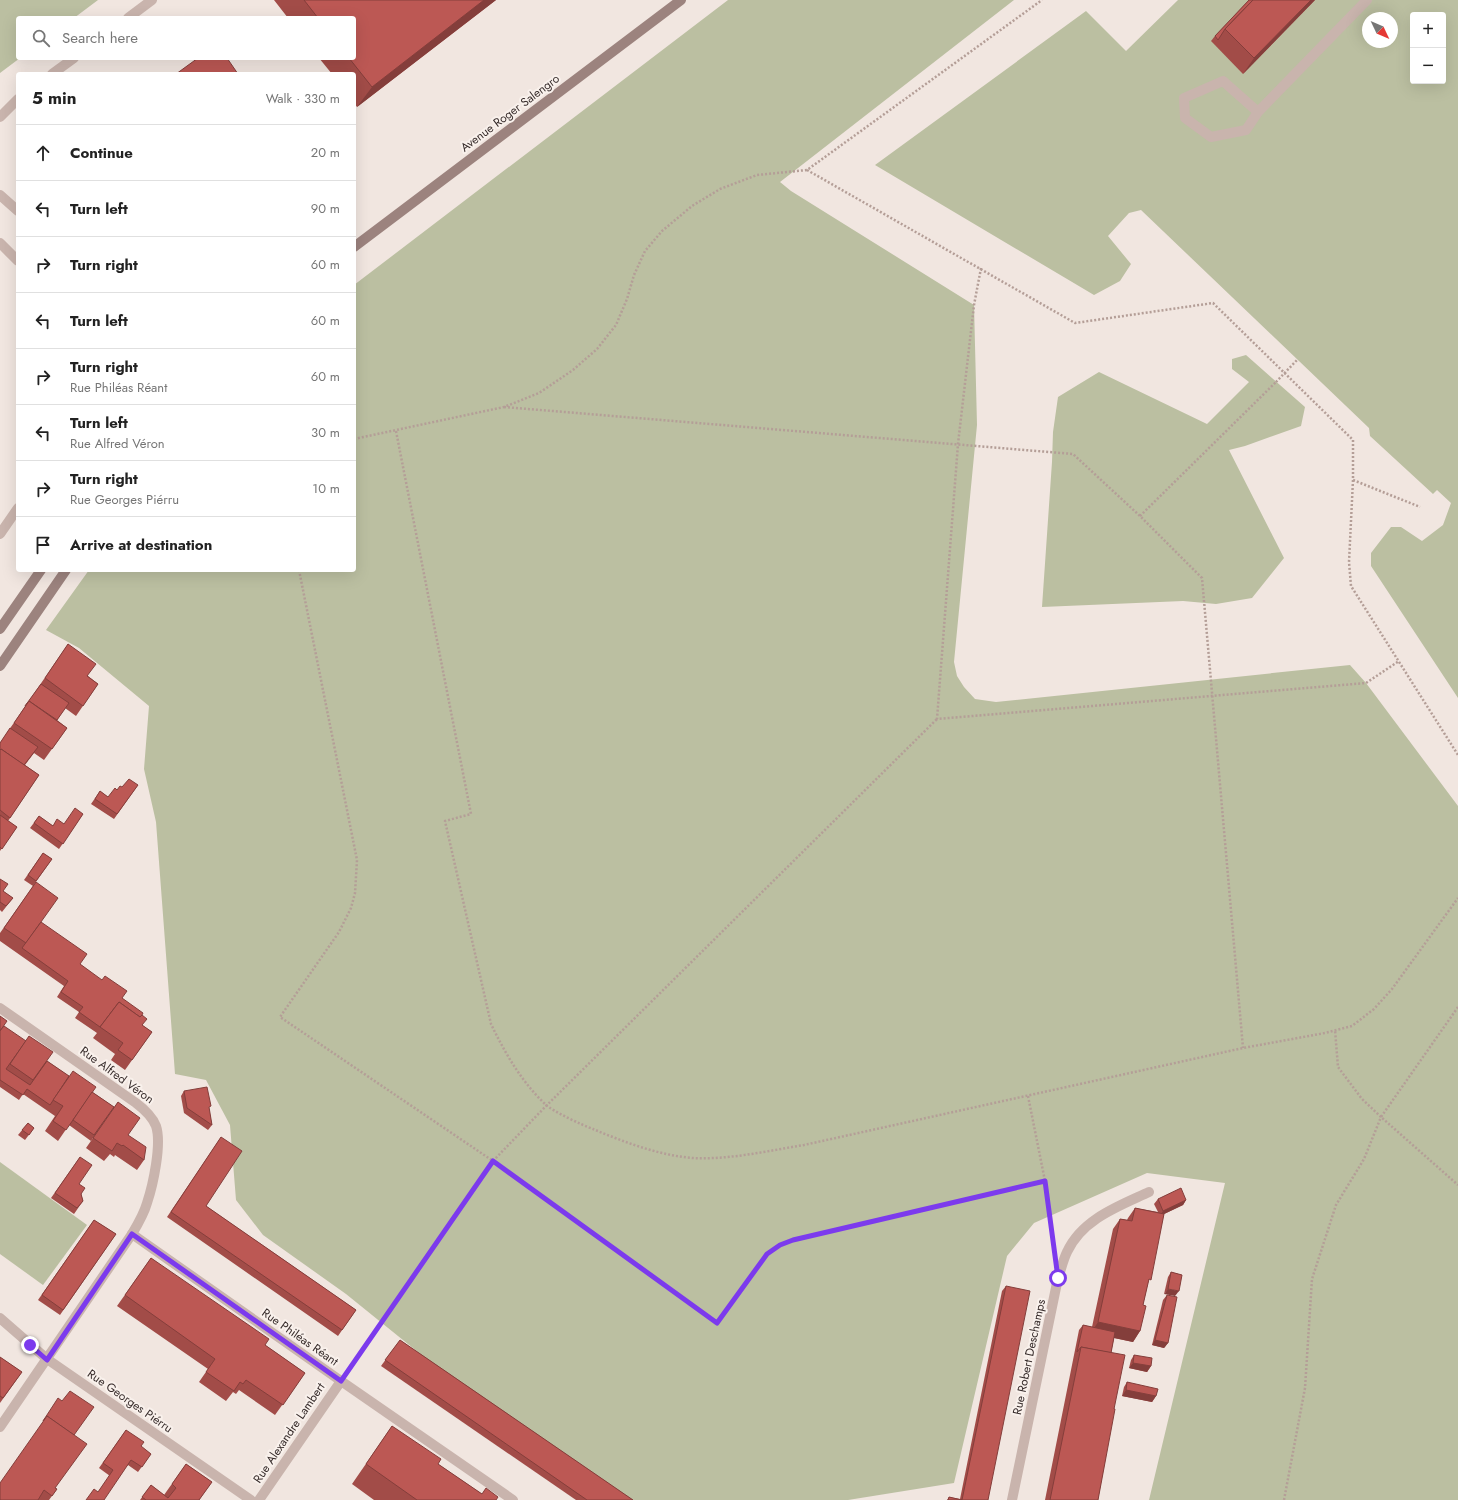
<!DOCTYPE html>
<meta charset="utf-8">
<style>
:root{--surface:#fff;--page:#f2f2f2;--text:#222;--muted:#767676;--line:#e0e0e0}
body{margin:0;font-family:Jost,sans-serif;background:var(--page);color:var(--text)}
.controls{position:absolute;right:12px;top:12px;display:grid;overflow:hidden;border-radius:4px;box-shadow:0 4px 16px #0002}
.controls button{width:36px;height:36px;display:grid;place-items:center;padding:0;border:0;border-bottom:1px solid var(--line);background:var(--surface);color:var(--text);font:20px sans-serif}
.compass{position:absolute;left:1362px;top:12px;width:36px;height:36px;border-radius:50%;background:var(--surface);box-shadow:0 4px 16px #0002;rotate:134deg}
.stop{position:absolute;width:12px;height:12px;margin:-9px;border:3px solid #7c3aed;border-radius:50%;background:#fff}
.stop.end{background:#7c3aed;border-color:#fff;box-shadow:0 1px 4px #0008}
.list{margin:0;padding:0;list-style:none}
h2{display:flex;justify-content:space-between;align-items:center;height:52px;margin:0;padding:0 16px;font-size:17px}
h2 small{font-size:13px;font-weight:400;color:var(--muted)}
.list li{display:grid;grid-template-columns:26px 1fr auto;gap:12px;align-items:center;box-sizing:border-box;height:56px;padding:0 16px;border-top:1px solid var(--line)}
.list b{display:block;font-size:15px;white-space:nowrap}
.list p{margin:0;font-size:13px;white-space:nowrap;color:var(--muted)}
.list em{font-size:13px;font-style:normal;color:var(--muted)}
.icon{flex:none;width:22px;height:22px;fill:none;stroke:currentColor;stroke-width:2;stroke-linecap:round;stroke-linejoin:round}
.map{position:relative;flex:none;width:1458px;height:1500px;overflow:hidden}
.search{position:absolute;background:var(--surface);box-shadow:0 4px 16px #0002;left:16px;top:16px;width:340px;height:44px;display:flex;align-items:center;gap:10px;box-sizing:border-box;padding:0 14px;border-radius:4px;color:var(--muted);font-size:15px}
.panel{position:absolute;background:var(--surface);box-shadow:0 4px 16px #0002;left:16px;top:72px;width:340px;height:500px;border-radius:4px}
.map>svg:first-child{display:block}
.green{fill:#bbbfa1;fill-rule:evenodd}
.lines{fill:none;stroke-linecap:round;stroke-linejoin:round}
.path{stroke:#b49e97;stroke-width:2.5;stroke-dasharray:2 2;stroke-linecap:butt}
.service{stroke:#c9b4ad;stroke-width:10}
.minor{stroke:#c9b4ad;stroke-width:10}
.secondary{stroke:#9c837e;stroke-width:10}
.path-bridge{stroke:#b49e97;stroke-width:2.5;stroke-dasharray:2 2;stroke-linecap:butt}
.wall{fill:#a24c48}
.shaded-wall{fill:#843e3b}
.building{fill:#bc5854;stroke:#843e3b}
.route{stroke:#7c3aed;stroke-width:5}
.labels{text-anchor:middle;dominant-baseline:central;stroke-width:4;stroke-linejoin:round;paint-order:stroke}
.street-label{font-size:12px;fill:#372c2b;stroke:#f9f1ec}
</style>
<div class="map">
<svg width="1458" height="1500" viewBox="0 0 1458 1500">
<rect width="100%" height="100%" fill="#f1e6e0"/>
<g class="green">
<polygon points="0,0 98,0 74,18 18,18 18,58 20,58 0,73"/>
<polygon points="728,0 1014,0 780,182 791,191 974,305 977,425 954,662 957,676 964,687 975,699 996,702 1350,665 1366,683 1458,806 1458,1500 1149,1500 1225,1183 1147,1173 1034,1223 1007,1256 954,1483 848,1500 633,1500 424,1357 346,1294 263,1235 236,1200 230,1125 206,1080 175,1074 156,822 144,769 149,706 79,648 46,630 89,570 354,570 354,285"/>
<path d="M 1178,0 L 1458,0 L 1458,698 L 1371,566 L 1371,553 L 1391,527 L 1401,527 L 1422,541 L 1443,525 L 1451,503 L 1437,490 L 1433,494 L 1370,436 L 1369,428 L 1141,210 L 1129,213 L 1108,236 L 1131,264 L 1120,281 L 1094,295 L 875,165 L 1086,11 L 1126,51 ZM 1413,15 L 1443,15 L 1443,81 L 1413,81 ZM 1368,18 L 1392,18 L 1392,42 L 1368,42 Z"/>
<polygon points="1246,355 1305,407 1301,426 1245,446 1229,450 1284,558 1252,598 1216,604 1183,601 1042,607 1052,462 1053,432 1058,397 1099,372 1207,424 1249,382 1232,369 1232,359"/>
<polygon points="0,1162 87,1225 43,1285 0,1254"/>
</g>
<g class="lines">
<g class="path">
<polyline points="807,170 1075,323 1213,303 1353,440 1353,480 1420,507"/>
<polyline points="981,268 974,305 958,444 937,719 1366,683 1399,661"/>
<polyline points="504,407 1073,454 1140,516 1202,578 1243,1048"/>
<path d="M 396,431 L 471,814 L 445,821 L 491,1024 C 505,1053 521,1081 545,1104 C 552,1111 582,1125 593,1129 C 624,1142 658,1155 692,1158 C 729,1160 767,1151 804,1145 L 1243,1048 L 1325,1033 L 1352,1026 L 1374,1009 L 1392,989 L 1458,898"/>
<polyline points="354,439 504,407 539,393 573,370 597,349 616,325 627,299 634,275 645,251 662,231 692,206 720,189 757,175 807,170 1042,0"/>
<polyline points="1353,480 1349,562 1351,586 1458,755"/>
<polyline points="1140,516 1276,382"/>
<polyline points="299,570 357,860 355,893 351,908 339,932 280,1017 493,1161 717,1323 767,1254 780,1245 793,1240 1045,1181 1052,1234"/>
<polyline points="1458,1007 1381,1117 1458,1185"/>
<polyline points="1028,1096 1045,1181"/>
<polyline points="352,1365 493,1161 546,1106 937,719"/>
<polyline points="1284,1500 1305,1388 1312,1279 1336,1205 1364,1159 1381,1117 1362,1099 1338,1067 1335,1030"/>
</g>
<g class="service">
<polyline points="128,18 152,0"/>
<polyline points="52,74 74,58"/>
<polyline points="1258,112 1223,81 1184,98 1185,118 1211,137 1246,130 1258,112 1367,0"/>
<polyline points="0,117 18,99"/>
<polyline points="0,195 18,211"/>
<polyline points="0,243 18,261"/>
<polyline points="0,534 18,508"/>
</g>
<g class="minor">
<path d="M 0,1008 L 136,1103 C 144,1109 152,1116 156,1126 C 162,1144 153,1185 147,1203 C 144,1214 138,1224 132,1234 L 0,1427"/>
<polyline points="132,1234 341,1381 513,1500"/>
<polyline points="0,1318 47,1359 251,1500"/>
<polyline points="259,1500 341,1381"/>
<path d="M 1012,1500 L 1058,1278 C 1061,1270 1063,1260 1067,1252 C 1082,1219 1119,1206 1149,1192"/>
</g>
<g class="secondary">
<polyline points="354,247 681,0"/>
<polyline points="0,629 41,570"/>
<polyline points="0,666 66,570"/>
</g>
<polyline class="path-bridge" points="1276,382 1297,360"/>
</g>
<g class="wall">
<polygon points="274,0 496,0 357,107 354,103 354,74 332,74 319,58 354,58 354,18 288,18"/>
<polygon points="1249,0 1315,0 1243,74 1211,41 1215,36"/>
<polygon points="68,644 88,676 98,684 76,716 65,708 57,720 67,728 44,760 34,753 25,765 39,775 8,821 17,827 0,851 0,743"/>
<polygon points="138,785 114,819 91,804 100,791 108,797 117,790"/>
<polygon points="83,814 59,849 30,828 39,816 53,826 64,824"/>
<polygon points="43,853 52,859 33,886 24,880"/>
<polygon points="0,879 3,891 13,898 2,912 0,910"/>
<polygon points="36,882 41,922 80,964 122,998 142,1016 142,1025 152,1032 125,1070 111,1060 115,1054 93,1038 97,1033 75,1018 79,1012 57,997 64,986 0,941 0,933"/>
<polygon points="0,1031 47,1061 114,1107 91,1141 69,1125 58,1141 45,1131 55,1116 23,1094 19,1100 0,1087"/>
<polygon points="184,1091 209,1109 212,1125 208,1130 184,1113 181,1096"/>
<polygon points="118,1102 128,1135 144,1160 137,1170 115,1155 114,1157 110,1154 104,1161 86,1148"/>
<polygon points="28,1123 34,1128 25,1140 18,1135"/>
<polygon points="221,1137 206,1206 356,1310 338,1336 167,1217"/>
<polygon points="80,1157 79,1184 83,1201 74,1214 51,1198"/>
<polygon points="1158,1199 1186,1200 1183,1205 1164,1214 1143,1305 1140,1331 1133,1342 1114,1338 1111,1353 1114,1409 1098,1500 1045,1500 1079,1330 1083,1325 1092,1327 1113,1229 1120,1219 1127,1220 1128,1218 1135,1208 1158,1212 1154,1204"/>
<polygon points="94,1220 116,1234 60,1315 38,1300"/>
<polygon points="151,1258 265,1345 305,1373 275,1415 239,1390 236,1394 233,1392 226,1401 199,1382 208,1369 117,1306"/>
<polygon points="1171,1272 1182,1275 1164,1294 1168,1277"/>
<polygon points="1006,1286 988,1500 947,1500 949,1497 960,1499 1002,1291"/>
<polygon points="1167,1295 1168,1343 1164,1348 1152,1345 1163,1300"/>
<polygon points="400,1340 633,1500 576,1500 381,1366"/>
<polygon points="1134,1355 1151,1366 1147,1372 1129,1368 1131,1360"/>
<polygon points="0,1357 22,1372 0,1403"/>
<polygon points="1127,1382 1156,1396 1152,1402 1122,1396 1124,1387"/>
<polygon points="392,1426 438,1464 482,1494 496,1500 374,1500 352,1484"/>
<polygon points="126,1430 141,1447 151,1454 138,1472 128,1465 98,1492 110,1476 99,1468"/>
<polygon points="74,1435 55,1488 57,1489 49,1500 0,1500"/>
<polygon points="186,1464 212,1482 199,1500 140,1500 151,1485 164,1495"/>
</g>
<g class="shaded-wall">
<polygon points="484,0 496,0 357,107 372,87"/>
<polygon points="1311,0 1315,0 1243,74 1254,58"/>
<polygon points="1186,1200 1183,1205 1160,1216 1163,1211"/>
<polygon points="1168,1289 1179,1291 1175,1296 1164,1294"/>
<polygon points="1098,1322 1140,1331 1133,1342 1091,1333"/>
<polygon points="1155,1340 1168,1343 1164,1348 1152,1345"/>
<polygon points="1133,1363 1151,1366 1147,1372 1129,1368"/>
<polygon points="1126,1390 1156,1396 1152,1402 1122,1396"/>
</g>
<g class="building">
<polygon points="304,0 484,0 372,87 349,58 354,58 354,18 318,18"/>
<polygon points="1249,0 1253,0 1225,29 1218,40 1215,36"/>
<polygon points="1253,0 1311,0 1254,58 1225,29"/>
<polygon points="198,58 227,58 238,74 176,74"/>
<polygon points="68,644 96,664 87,676 98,684 83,706 45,678"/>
<polygon points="41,684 69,703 57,720 29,701 25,706"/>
<polygon points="29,701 67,728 52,749 14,723"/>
<polygon points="10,728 38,747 24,765 1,749 0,750 0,743"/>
<polygon points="1,749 39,775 10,818 0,810 0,750"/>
<polygon points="129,779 138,785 117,814 95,799 100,791 108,797 115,788 117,790 120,786 122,787"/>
<polygon points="75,808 83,814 63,844 34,823 39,816 53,826 57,819 64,824"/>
<polygon points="0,815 17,827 2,849 0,847"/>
<polygon points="43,853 52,859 36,881 28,875"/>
<polygon points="0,879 8,884 3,891 13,898 6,906 0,902"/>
<polygon points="36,882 58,898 26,943 4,928"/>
<polygon points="41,922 87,954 80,964 102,980 105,976 127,991 122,998 143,1013 142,1015 140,1017 119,1002 100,1027 79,1012 83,1007 61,992 68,981 22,948"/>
<polygon points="119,1002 140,1017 142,1015 147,1019 142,1025 152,1032 132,1060 118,1050 123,1043 100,1027"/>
<polygon points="0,1016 7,1021 0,1031"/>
<polygon points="4,1026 26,1041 6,1069 30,1085 47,1061 69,1076 50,1105 27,1089 23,1095 0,1080 0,1031"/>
<polygon points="29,1036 53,1052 33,1080 10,1064"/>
<polygon points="73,1071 96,1087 66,1130 53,1121 63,1106 53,1100"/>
<polygon points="207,1087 211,1106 209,1107 212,1125 187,1108 184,1091"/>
<polygon points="92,1092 114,1107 94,1135 73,1120"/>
<polygon points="118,1102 140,1118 128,1135 146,1147 144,1160 123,1145 122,1146 117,1143 112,1151 93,1138"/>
<polygon points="28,1123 34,1128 29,1135 22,1130"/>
<polygon points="221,1137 242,1151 206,1206 356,1310 342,1330 171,1212"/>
<polygon points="80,1157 92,1165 79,1184 85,1188 81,1194 83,1201 77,1208 55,1193"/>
<polygon points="1181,1188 1186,1200 1163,1211 1158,1199"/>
<polygon points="1135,1208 1164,1214 1151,1280 1149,1279 1143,1305 1146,1306 1140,1331 1098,1322 1120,1219 1132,1221"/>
<polygon points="94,1220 116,1234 63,1310 42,1295"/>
<polygon points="151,1258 269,1339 265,1345 305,1373 283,1405 246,1380 243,1384 240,1382 234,1391 206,1372 215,1359 125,1295"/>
<polygon points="1171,1272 1182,1275 1179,1291 1168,1289"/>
<polygon points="1006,1286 1030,1291 988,1500 948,1500 949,1497 962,1500"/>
<polygon points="1167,1295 1177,1297 1168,1343 1155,1340"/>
<polygon points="1083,1325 1115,1332 1111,1353 1081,1347 1077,1352"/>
<polygon points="400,1340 633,1500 587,1500 385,1360"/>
<polygon points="1081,1347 1125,1355 1114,1409 1115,1409 1098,1500 1050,1500"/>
<polygon points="1134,1355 1152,1358 1151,1366 1133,1363"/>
<polygon points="0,1357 22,1372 3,1398 0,1396"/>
<polygon points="1127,1382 1158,1389 1156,1396 1126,1390"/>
<polygon points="70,1391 94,1407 74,1435 47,1416 43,1421 58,1398 62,1401"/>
<polygon points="47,1416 87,1444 55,1488 57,1489 52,1496 44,1490 38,1500 0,1500 0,1483"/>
<polygon points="392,1426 441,1459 438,1464 482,1494 486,1488 498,1497 496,1500 417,1500 366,1464"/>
<polygon points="126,1430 144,1442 141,1446 151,1454 142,1467 131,1460 104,1500 86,1500 94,1489 98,1492 113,1470 103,1463"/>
<polygon points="186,1464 212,1482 199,1500 146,1500 142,1497 151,1485 168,1498 176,1488 172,1484"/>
</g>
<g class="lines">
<polyline class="route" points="30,1345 47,1360 132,1234 341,1381 493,1161 717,1323 767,1254 780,1245 793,1240 1045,1181 1058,1278"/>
</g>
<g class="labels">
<g class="street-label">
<text transform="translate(510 113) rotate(-37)">Avenue Roger Salengro</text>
<text transform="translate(117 1075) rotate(36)">Rue Alfred Véron</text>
<text transform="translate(300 1337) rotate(35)">Rue Philéas Réant</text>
<text transform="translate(1029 1357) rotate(-78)">Rue Robert Deschamps</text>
<text transform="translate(130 1401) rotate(35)">Rue Georges Piérru</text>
<text transform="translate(289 1433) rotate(-56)">Rue Alexandre Lambert</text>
</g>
</g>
</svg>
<div class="controls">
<button>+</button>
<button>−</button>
</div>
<svg class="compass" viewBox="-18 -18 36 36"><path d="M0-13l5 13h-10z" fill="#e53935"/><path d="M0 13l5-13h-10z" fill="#767676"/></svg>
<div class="stop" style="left:1058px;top:1278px"></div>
<div class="stop end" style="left:30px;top:1345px"></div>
<div class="search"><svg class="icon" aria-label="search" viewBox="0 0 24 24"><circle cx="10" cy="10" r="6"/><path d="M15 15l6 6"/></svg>Search here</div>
<section class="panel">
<h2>5 min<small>Walk · 330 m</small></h2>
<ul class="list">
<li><svg class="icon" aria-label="ahead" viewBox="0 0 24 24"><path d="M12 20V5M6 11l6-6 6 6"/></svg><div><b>Continue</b></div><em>20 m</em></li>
<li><svg class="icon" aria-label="left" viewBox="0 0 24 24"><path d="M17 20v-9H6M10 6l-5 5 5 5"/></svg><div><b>Turn left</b></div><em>90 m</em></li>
<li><svg class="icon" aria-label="right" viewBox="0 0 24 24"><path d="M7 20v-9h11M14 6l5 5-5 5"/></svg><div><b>Turn right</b></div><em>60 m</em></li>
<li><svg class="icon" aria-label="left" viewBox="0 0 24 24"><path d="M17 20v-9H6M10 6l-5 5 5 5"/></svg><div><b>Turn left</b></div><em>60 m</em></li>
<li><svg class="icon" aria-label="right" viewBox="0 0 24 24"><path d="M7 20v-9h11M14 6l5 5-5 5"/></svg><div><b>Turn right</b><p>Rue Philéas Réant</p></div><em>60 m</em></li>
<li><svg class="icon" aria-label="left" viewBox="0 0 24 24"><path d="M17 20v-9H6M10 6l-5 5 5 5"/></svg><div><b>Turn left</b><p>Rue Alfred Véron</p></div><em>30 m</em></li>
<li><svg class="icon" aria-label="right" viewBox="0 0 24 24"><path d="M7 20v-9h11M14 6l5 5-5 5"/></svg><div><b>Turn right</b><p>Rue Georges Piérru</p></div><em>10 m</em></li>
<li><svg class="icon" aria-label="arrive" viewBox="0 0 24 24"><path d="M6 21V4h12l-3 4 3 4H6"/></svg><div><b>Arrive at destination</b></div></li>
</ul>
</section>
</div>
